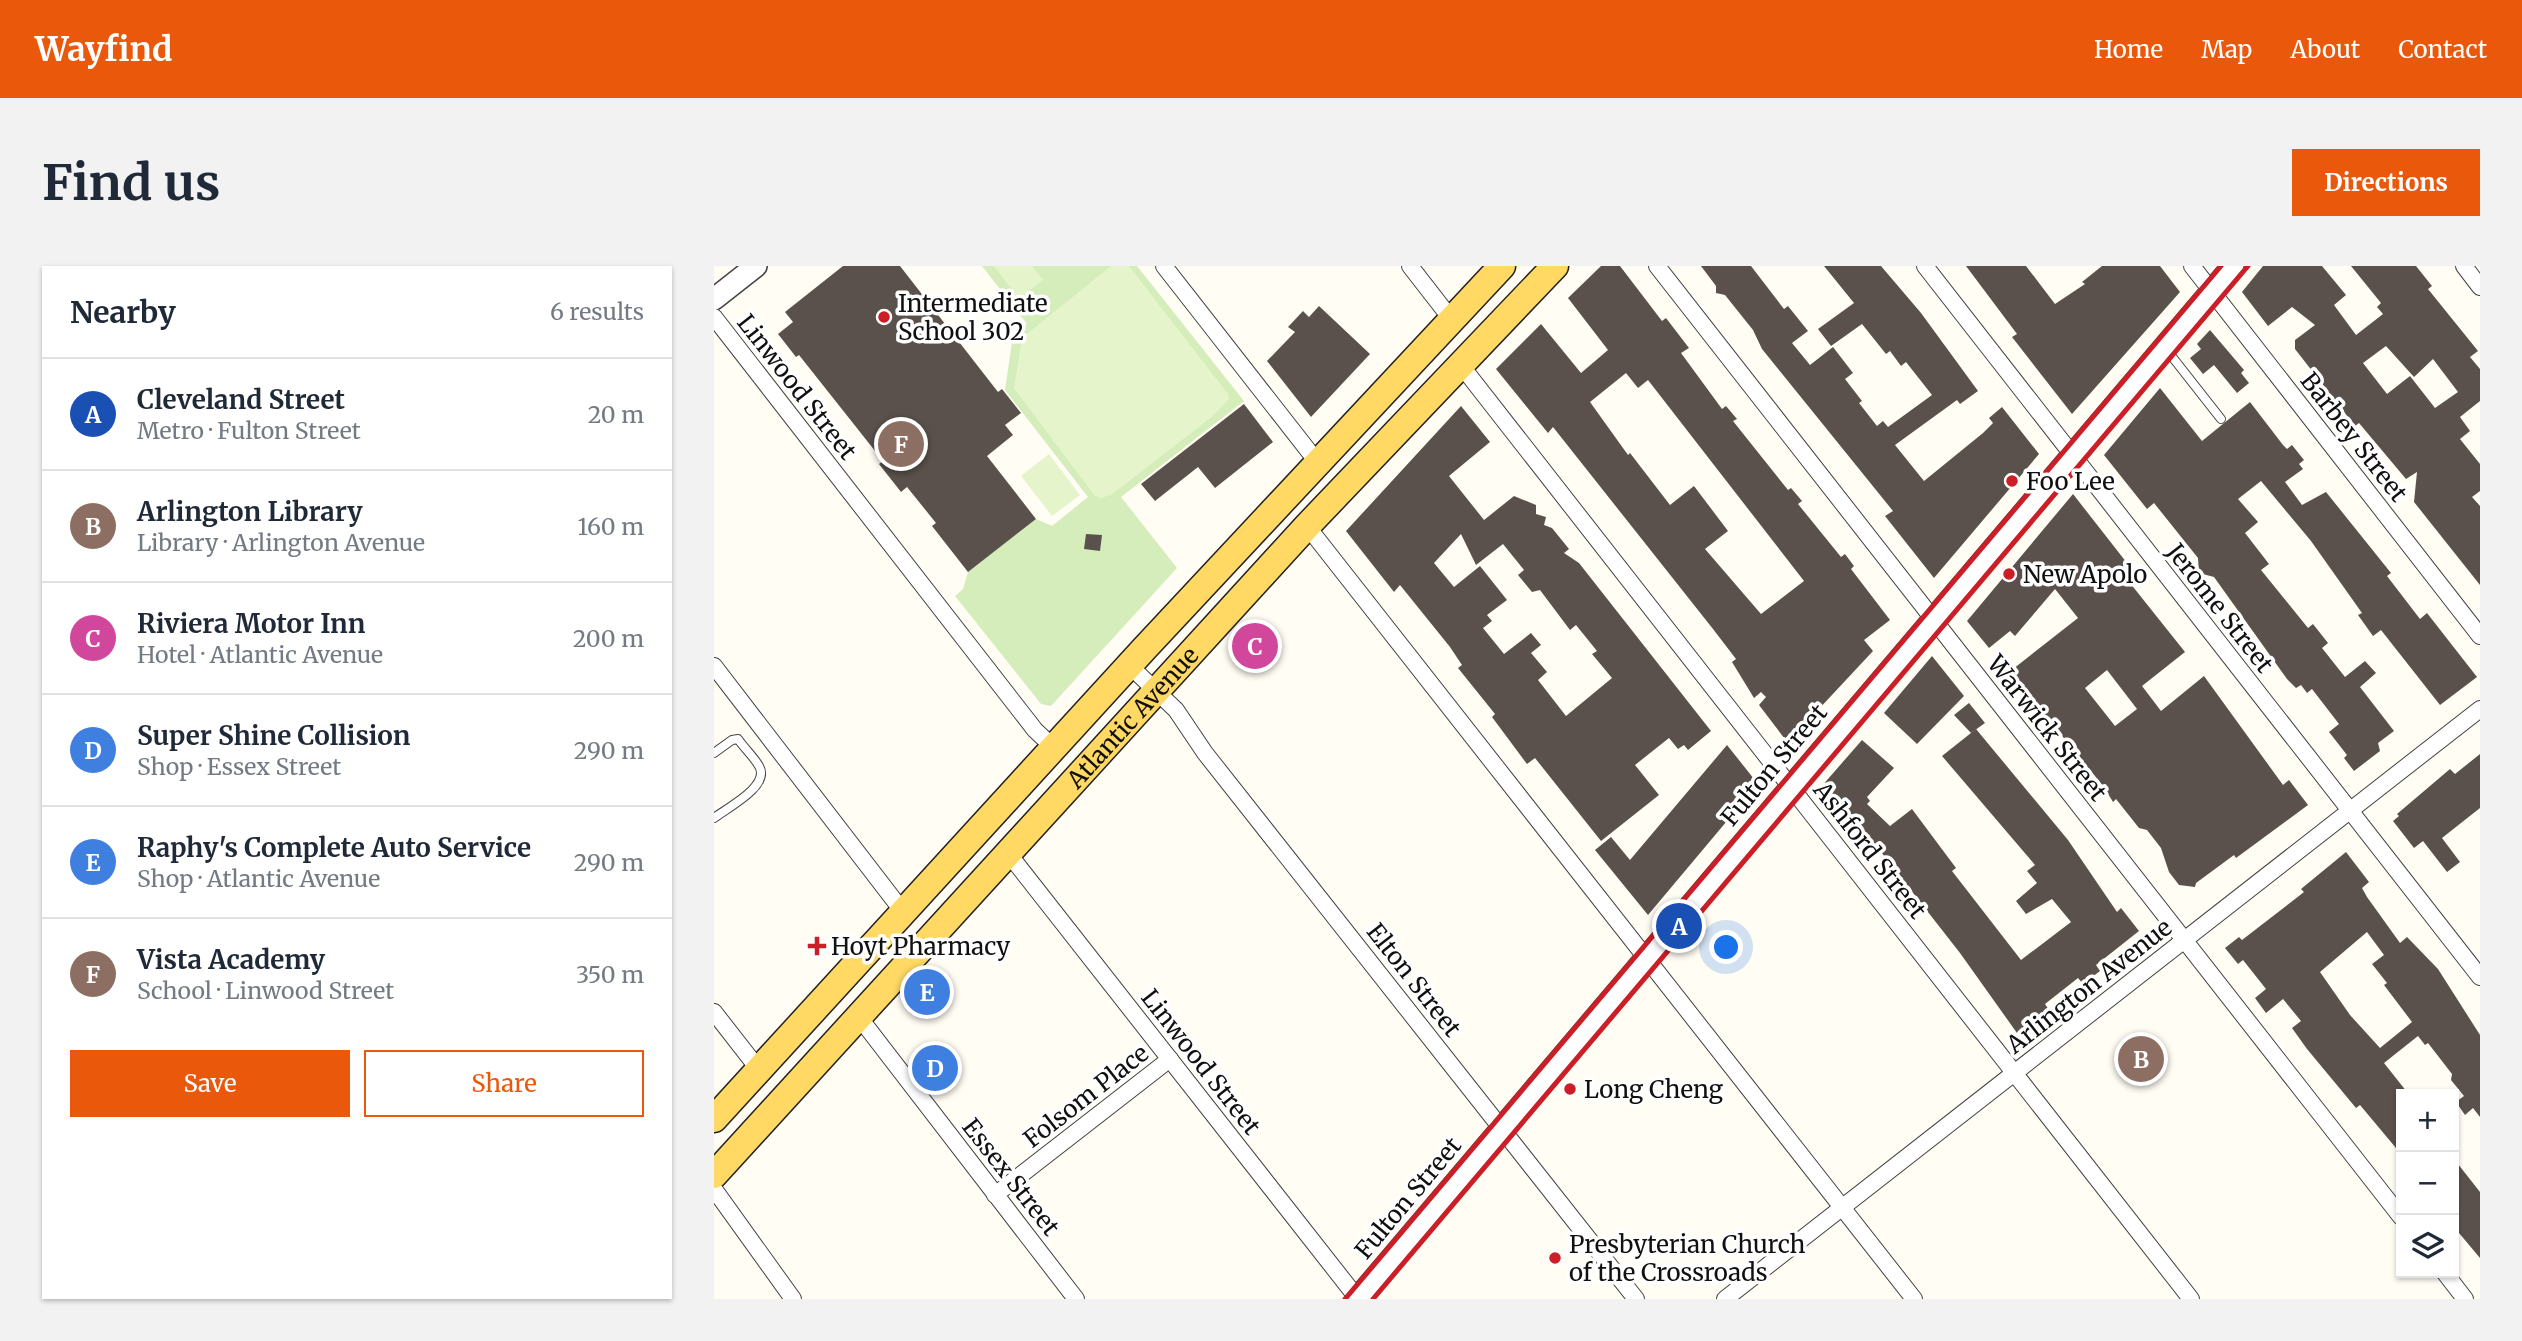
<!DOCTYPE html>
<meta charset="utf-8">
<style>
:root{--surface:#fff;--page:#f2f2f3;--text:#1f2937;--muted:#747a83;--line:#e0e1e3;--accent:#ea580c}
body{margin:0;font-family:Merriweather,serif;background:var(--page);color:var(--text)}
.controls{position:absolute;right:21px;bottom:21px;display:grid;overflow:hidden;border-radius:0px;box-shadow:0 2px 5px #0004}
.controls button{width:63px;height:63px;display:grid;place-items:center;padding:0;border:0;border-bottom:2px solid var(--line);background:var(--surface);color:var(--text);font:35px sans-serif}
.you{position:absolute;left:1013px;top:682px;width:24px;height:24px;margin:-18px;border:5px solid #fff;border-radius:50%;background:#1a73e8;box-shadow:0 0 0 10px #1a73e833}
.badge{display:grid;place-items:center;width:46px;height:46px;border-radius:50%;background:var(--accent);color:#fff;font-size:23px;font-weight:700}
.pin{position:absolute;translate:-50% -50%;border:4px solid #fff;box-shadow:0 2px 7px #0006}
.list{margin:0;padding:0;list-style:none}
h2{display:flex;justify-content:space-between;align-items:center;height:91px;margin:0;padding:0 28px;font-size:30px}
h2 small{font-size:23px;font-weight:400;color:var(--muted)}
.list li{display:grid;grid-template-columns:46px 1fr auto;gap:21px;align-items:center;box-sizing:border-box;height:112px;padding:0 28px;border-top:2px solid var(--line)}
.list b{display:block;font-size:26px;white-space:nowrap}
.list p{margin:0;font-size:23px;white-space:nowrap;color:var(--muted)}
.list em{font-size:23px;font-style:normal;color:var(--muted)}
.actions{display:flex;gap:14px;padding:21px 28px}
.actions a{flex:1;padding:16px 0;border:2px solid var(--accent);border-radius:0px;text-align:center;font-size:24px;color:var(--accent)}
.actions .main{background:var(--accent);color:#fff}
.icon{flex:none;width:38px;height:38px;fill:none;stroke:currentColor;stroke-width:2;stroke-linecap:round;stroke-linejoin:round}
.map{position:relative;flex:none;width:1766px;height:1033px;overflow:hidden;border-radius:0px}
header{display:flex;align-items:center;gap:42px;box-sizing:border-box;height:98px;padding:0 35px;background:var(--accent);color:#fff}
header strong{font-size:33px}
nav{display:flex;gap:38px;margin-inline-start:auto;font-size:24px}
.intro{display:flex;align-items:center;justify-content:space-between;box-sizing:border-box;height:168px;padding:0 42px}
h1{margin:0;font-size:49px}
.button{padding:18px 32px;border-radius:0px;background:var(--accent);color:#fff;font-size:24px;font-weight:700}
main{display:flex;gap:42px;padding:0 42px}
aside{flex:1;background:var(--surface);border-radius:0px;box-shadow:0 2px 5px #0004}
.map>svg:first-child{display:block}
.green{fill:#d5edba}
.pitch{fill:#e6f4cc}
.building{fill:#5a514c;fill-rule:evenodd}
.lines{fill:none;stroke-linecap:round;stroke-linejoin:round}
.service-casing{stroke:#434343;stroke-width:10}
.minor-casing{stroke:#434343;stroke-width:18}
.tertiary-casing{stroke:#434343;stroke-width:24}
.primary-casing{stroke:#212121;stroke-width:29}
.service{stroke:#fff;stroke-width:8}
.minor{stroke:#fff;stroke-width:16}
.tertiary{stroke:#fff;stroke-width:21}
.primary{stroke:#ffd964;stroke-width:26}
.rail{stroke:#cb1e27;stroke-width:5}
.poi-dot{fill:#cb1e27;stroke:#fff;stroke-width:2.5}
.labels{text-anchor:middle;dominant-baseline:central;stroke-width:7;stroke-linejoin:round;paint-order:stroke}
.poi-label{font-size:24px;fill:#101010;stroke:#fff;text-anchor:start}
.street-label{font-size:24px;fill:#101010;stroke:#fff}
</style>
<header>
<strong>Wayfind</strong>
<nav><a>Home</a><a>Map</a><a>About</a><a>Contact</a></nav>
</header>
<div class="intro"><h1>Find us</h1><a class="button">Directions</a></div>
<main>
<aside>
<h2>Nearby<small>6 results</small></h2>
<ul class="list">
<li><span class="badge" style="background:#1a4fb4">A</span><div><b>Cleveland Street</b><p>Metro · Fulton Street</p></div><em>20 m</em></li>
<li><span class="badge" style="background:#8d6e63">B</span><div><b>Arlington Library</b><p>Library · Arlington Avenue</p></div><em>160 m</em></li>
<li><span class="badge" style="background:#d1479c">C</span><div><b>Riviera Motor Inn</b><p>Hotel · Atlantic Avenue</p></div><em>200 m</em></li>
<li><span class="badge" style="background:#3f7fe0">D</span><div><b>Super Shine Collision</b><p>Shop · Essex Street</p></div><em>290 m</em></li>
<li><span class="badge" style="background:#3f7fe0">E</span><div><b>Raphy's Complete Auto Service</b><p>Shop · Atlantic Avenue</p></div><em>290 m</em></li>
<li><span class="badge" style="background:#8d6e63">F</span><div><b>Vista Academy</b><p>School · Linwood Street</p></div><em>350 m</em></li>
</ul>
<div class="actions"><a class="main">Save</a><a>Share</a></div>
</aside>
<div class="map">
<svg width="1766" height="1033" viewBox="0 0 1766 1033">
<rect width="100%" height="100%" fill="#fffdf4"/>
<polygon class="green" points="268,0 423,0 530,135 407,231 463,302 337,440 327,438 241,330 249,323 254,306 322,253 338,260 374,231 291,124 299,69 313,58"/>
<g class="pitch">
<polygon points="280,0 318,0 329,14 305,33"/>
<polygon points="397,0 415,0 514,128 515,133 499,150 397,229 386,232 380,229 300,122 308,72"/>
<polygon points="335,188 366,229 338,250 307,210"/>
</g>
<g class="building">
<polygon points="129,0 186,0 284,126 288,123 307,147 291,159 299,169 273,190 322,253 254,306 218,260 222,257 193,221 187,226 165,198 169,195 85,89 82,91 64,68 79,56 71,46"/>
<path d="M 887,0 L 906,0 L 948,55 L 952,52 L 975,82 L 967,87 L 1008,143 L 1012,140 L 1023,153 L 1019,155 L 1074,224 L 1077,222 L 1088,235 L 1084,238 L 1127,291 L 1131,288 L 1140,300 L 1137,303 L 1176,354 L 1150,374 L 1159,385 L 1103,445 L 1105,448 L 1077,481 L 1045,439 L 1052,431 L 1047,426 L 1040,432 L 1018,396 L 1022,393 L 999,363 L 839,161 L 834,167 L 782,103 L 827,58 L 867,107 L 894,84 L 854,32 ZM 912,107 L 924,122 L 934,114 L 1090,315 L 1047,348 L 991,283 L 1014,265 L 980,220 L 956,239 L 916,187 L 914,189 L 876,136 Z"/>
<polygon points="987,0 1037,0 1070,43 1074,40 1094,65 1078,77 1096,99 1119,81 1139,107 1131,113 1148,135 1145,137 1163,160 1169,155 1174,161 1218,129 1192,96 1187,100 1176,85 1172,88 1148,58 1117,80 1104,63 1140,37 1110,0 1167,0 1207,47 1264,125 1246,138 1243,134 1181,179 1210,215 1269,167 1279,157 1275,152 1288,141 1325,188 1220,312 1171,250 1179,245 1048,83 1039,64 1011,29 1002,27 1002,20"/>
<polygon points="1252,0 1312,0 1341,38 1371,18 1368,16 1388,0 1446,0 1466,26 1358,148 1298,71 1303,68"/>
<path d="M 1549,0 L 1608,0 L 1632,29 L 1620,39 L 1642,69 L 1669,48 L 1663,41 L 1667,37 L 1637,0 L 1702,0 L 1718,20 L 1714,23 L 1764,85 L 1756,91 L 1766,103 L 1766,135 L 1746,151 L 1756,165 L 1746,173 L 1766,198 L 1766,225 L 1758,231 L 1766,240 L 1766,319 L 1700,236 L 1703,206 L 1692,213 L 1645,157 L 1641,160 L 1581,83 L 1581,74 L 1601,59 L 1578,41 L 1554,60 L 1528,26 ZM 1672,80 L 1700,111 L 1719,93 L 1744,126 L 1721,142 L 1696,110 L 1673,128 L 1649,97 Z"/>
<polygon points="605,40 656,88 597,151 553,95 581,66 574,61 589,45 595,51"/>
<polygon points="1496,64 1530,104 1527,107 1535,117 1523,127 1500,99 1489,108 1476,92 1487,83 1483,78"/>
<polygon points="1446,122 1488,175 1536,136 1569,179 1573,183 1578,179 1590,194 1585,198 1589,203 1571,216 1588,239 1612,226 1677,307 1673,310 1706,353 1713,347 1763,411 1726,439 1667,364 1659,370 1644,349 1648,347 1597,275 1547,215 1524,233 1544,256 1531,267 1555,298 1547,304 1594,362 1599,358 1614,377 1608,382 1631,411 1651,395 1662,407 1646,421 1680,465 1664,477 1666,485 1640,505 1630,492 1633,489 1615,466 1625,458 1598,423 1593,427 1587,419 1582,422 1573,413 1500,311 1485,307 1484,292 1440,237 1433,243 1390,189"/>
<polygon points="530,138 559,176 501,222 484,201 441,235 427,218"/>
<path d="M 747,140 L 776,176 L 735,210 L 770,254 L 800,230 L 822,239 L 822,248 L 832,251 L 830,259 L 838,262 L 855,283 L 850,287 L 865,297 L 997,465 L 974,484 L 970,479 L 964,483 L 955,472 L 921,499 L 945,529 L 887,575 L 821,492 L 813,498 L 778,451 L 781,448 L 744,402 L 748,399 L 736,381 L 686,319 L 680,326 L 632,265 ZM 747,268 L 762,299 L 789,278 L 810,304 L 804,309 L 818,326 L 826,324 L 856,364 L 862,359 L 883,385 L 878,388 L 898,412 L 852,450 L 824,414 L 833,406 L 817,387 L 827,379 L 817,367 L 790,388 L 769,362 L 778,355 L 773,349 L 793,334 L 766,300 L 740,321 L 720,297 Z"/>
<path d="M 1359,228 L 1420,306 L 1412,312 L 1471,386 L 1428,420 L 1447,445 L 1490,410 L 1569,519 L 1575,514 L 1594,539 L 1522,592 L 1520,589 L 1482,617 L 1481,621 L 1465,619 L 1455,606 L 1447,582 L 1433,564 L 1425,562 L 1402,533 L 1399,536 L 1390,521 L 1299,410 L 1302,408 L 1299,403 L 1364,352 L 1341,323 L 1301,370 L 1296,365 L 1275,382 L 1253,355 ZM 1393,404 L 1423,443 L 1401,460 L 1371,422 Z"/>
<polygon points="372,268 388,269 386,285 370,283"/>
<polygon points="1218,390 1250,430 1203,478 1170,447"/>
<polygon points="1255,437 1271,457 1257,467 1240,449"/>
<polygon points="1262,463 1354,574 1403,646 1407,642 1425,665 1382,699 1386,705 1369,718 1364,712 1331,738 1335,744 1303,767 1246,687 1153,568 1149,572 1107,521 1148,474 1180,502 1153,531 1156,535 1153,538 1176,560 1198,543 1242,602 1238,605 1307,694 1357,656 1338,633 1312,648 1302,635 1323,617 1313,605 1321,599 1228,490"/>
<polygon points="1013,479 1044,518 934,649 881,584 897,571 916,594"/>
<polygon points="1766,488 1766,542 1728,572 1746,596 1733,606 1709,575 1700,582 1679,555 1685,550 1683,548 1736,503 1741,508"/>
<path d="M 1632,586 L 1655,616 L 1648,622 L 1653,631 L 1686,677 L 1693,671 L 1724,703 L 1766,769 L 1766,851 L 1759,842 L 1751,849 L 1742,836 L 1750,830 L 1737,814 L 1738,808 L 1714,777 L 1711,779 L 1704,770 L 1670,797 L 1693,826 L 1687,828 L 1687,888 L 1646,839 L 1642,842 L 1593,783 L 1578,762 L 1587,755 L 1569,733 L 1552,747 L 1541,732 L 1552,723 L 1529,694 L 1524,698 L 1511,682 L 1525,671 L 1528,674 L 1590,626 L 1587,623 ZM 1653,666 L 1670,689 L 1658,698 L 1673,717 L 1670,719 L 1698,756 L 1666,782 L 1636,749 L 1606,706 Z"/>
<polygon points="1740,893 1766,926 1766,992 1740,961"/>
</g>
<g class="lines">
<g class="service-casing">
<g id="service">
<polyline points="1452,83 1507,153"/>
<path d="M 0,487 L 18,474 L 24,473 C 30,482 40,491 45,500 C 57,520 13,542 0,552"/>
</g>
</g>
<g class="minor-casing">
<g id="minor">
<polyline points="450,0 604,197"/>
<polyline points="696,0 738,54"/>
<polyline points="943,0 1687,951"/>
<polyline points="1211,0 1766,711"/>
<polyline points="1478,0 1766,370"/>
<polyline points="1750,0 1766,21"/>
<polyline points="0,51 321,464 340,482"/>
<polyline points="746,98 1477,1033"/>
<polyline points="593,260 1200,1033"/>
<polyline points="415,399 462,444 491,487 922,1033"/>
<polyline points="0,400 190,647"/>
<polyline points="294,587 644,1033"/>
<polyline points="0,746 46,805"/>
<polyline points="145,751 362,1033"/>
<polyline points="0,923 79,1033"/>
<polyline points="281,929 456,793"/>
<polyline points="1731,1007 1751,1033"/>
<polyline points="1011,1033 1766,443"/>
</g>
</g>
<g class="tertiary-casing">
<g id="tertiary">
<polyline points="0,33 42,0"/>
<polyline points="643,1033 1519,0"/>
</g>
</g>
<g class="primary-casing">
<g id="primary">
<polyline points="0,853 430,383 788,0"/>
<path id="s1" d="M 0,909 L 593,260 L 841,0"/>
</g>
</g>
<use href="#service" class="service"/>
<use href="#minor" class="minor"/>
<use href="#tertiary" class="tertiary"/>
<use href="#primary" class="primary"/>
<g class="rail">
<polyline points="631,1033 1507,0"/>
<polyline points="659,1033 1534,0"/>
</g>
</g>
<g class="poi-dot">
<circle cx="170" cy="51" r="7"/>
<circle cx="1298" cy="215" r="7"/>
<circle cx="1295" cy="308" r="7"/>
<path d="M99.5 669.5h7v7h7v7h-7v7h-7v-7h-7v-7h7z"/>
<circle cx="856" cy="823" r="7"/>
<circle cx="841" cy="992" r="7"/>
</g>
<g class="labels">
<g class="poi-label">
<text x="184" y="37">Intermediate<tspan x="184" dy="28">School 302</tspan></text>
<text x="1312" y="215">Foo Lee</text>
<text x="1309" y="308">New Apolo</text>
<text x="117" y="680">Hoyt Pharmacy</text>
<text x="870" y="823">Long Cheng</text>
<text x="855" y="978">Presbyterian Church<tspan x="855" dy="28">of the Crossroads</tspan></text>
</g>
<g class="street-label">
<text transform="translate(83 121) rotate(52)">Linwood Street</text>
<text transform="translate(1640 171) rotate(52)">Barbey Street</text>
<text transform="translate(1506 342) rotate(52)">Jerome Street</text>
<text stroke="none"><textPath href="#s1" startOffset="620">Atlantic Avenue</textPath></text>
<text transform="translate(1333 462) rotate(52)">Warwick Street</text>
<text transform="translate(1060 499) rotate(-50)">Fulton Street</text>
<text transform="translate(1156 584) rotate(52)">Ashford Street</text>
<text transform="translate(700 714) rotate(52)">Elton Street</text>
<text transform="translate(1375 720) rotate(-38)">Arlington Avenue</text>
<text transform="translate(487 796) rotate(52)">Linwood Street</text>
<text transform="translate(372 830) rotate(-38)">Folsom Place</text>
<text transform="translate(297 911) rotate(52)">Essex Street</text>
<text transform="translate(694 932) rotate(-50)">Fulton Street</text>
</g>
</g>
</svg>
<div class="controls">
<button>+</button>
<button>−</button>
<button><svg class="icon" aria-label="layers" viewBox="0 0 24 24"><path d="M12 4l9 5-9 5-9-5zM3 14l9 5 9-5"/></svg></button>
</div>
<div class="you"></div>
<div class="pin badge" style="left:965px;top:660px;background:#1a4fb4">A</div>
<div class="pin badge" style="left:1427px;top:793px;background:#8d6e63">B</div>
<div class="pin badge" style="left:541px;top:380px;background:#d1479c">C</div>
<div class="pin badge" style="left:221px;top:802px;background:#3f7fe0">D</div>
<div class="pin badge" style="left:213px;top:726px;background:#3f7fe0">E</div>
<div class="pin badge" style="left:187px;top:178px;background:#8d6e63">F</div>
</div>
</main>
